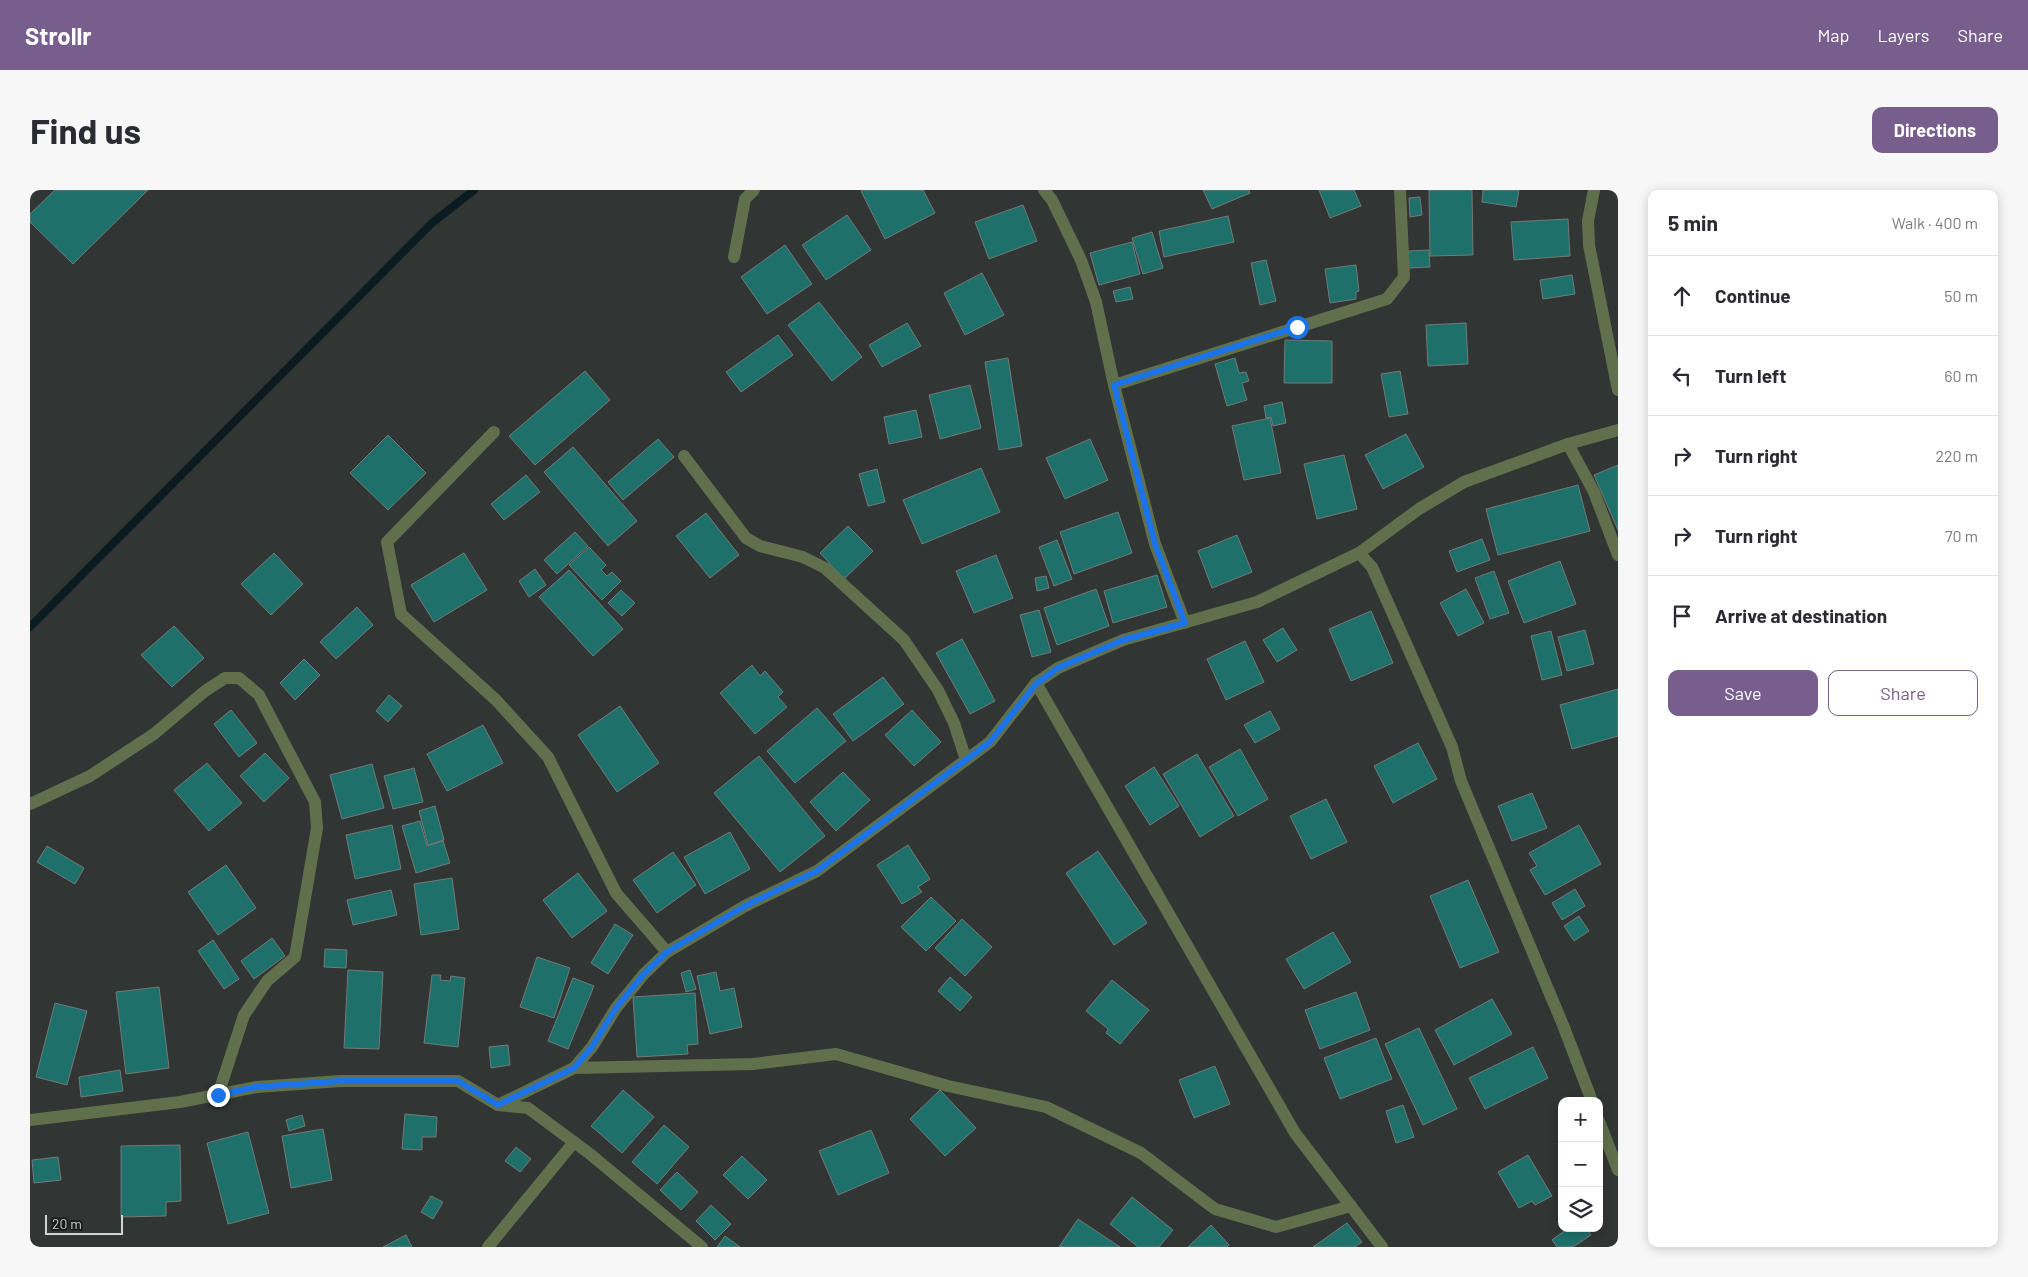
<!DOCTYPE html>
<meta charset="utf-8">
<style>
:root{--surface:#fff;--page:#f7f7f7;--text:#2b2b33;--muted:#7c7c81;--line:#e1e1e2;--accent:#775e8d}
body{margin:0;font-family:Barlow,sans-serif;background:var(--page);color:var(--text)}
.controls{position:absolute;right:15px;bottom:15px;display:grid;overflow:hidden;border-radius:10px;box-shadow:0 2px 12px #0003}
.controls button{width:45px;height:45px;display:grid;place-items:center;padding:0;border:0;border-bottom:1px solid var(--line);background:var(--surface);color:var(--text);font:25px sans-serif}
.scale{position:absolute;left:15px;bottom:12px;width:78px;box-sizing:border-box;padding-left:5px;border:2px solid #d0d3d1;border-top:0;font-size:14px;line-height:18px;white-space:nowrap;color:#d0d3d1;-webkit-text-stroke:4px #1a1c1b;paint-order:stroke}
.stop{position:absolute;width:15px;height:15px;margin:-11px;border:4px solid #1a73e8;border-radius:50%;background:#fff}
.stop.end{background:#1a73e8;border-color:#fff;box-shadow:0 1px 5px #0008}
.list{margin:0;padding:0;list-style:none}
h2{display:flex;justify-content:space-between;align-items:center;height:65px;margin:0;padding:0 20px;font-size:21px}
h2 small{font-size:16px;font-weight:400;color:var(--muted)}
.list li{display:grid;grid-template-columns:32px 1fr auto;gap:15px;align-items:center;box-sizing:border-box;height:80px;padding:0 20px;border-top:1px solid var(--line)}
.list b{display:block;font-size:19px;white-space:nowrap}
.list em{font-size:16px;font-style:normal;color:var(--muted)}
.actions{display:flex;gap:10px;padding:15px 20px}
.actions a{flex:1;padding:11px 0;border:1px solid var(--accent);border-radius:10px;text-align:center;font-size:18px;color:var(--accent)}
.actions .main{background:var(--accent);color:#fff}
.icon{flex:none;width:28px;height:28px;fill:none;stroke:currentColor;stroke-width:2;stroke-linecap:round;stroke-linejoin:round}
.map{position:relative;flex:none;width:1588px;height:1057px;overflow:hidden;border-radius:10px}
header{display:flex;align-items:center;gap:30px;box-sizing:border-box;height:70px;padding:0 25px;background:var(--accent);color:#fff}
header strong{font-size:24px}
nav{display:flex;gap:28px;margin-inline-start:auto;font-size:18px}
.intro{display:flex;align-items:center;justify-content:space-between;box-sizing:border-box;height:120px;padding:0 30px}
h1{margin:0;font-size:35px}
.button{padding:12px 22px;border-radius:10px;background:var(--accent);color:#fff;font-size:18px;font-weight:700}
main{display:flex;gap:30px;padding:0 30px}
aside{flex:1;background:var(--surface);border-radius:10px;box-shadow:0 2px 12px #0003}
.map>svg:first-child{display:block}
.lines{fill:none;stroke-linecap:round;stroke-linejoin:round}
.stream{stroke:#0a1b21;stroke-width:8}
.building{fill:#1e706b;stroke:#737a79}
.minor{stroke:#60704d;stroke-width:12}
.route{stroke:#1a73e8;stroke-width:6}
</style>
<header>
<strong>Strollr</strong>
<nav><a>Map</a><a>Layers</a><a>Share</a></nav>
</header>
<div class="intro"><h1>Find us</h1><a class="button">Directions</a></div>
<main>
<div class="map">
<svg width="1588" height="1057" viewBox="0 0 1588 1057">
<rect width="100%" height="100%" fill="#313533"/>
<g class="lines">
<polyline class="stream" points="0,437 402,33 444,0"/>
</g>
<g class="building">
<polygon points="25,0 118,0 43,74 0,32 0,24"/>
<polygon points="833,0 893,0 905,23 855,49 831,1"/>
<polygon points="1173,0 1219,0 1220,3 1182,19"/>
<polygon points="1289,0 1324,0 1331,16 1300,28"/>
<polygon points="1399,0 1442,0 1443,65 1400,66"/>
<polygon points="1453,0 1489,0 1486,17 1452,12"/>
<polygon points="1390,7 1392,25 1380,27 1379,8"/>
<polygon points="993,15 1007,51 959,69 945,32"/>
<polygon points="817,25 841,60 796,90 772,55"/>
<polygon points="1198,26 1204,52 1134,67 1129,41"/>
<polygon points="1538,29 1540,66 1484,70 1481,32"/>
<polygon points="1122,42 1133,78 1113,84 1102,48"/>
<polygon points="1102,52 1110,84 1069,95 1060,63"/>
<polygon points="755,55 782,94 737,124 711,87"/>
<polygon points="1399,60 1400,77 1379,78 1378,61"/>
<polygon points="1236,70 1246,111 1230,115 1221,73"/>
<polygon points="1326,75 1329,101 1326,102 1326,109 1300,113 1295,79"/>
<polygon points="952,83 974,125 935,145 914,103"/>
<polygon points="1542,85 1545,104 1513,109 1510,90"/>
<polygon points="1100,97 1103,109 1086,112 1083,101"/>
<polygon points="789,112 832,167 802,191 758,135"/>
<polygon points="877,133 891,156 852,177 839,155"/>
<polygon points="1436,133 1438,174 1398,176 1396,135"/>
<polygon points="748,145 763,165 711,202 696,182"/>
<polygon points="1255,150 1302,151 1302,193 1254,193"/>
<polygon points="978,168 992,256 969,260 955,172"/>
<polygon points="1205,168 1209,183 1216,182 1219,191 1212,193 1217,210 1197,216 1185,174"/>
<polygon points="555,181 580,210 505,275 479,246"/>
<polygon points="1370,181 1378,224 1359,227 1351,184"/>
<polygon points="940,195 951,238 910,249 899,205"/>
<polygon points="1252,212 1256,233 1243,236 1241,227 1236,228 1234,216"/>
<polygon points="886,220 892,247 859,254 854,227"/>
<polygon points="1240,228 1251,283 1214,290 1202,236"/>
<polygon points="1376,244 1394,277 1353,299 1335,265"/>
<polygon points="358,245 396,283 358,320 320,283"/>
<polygon points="628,249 644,267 593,310 578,292"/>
<polygon points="1060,249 1078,290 1035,309 1016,268"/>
<polygon points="543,257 607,331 578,356 514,282"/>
<polygon points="1314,265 1327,319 1287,329 1274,274"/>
<polygon points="1588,275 1588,340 1564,285"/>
<polygon points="951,278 970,322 892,354 873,310"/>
<polygon points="847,279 855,312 838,316 829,284"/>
<polygon points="496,285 510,302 474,330 461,314"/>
<polygon points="1548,295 1560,341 1468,365 1456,319"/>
<polygon points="1088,322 1102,363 1044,384 1030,342"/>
<polygon points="676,323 709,365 680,388 646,346"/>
<polygon points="818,336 843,361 814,389 790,363"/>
<polygon points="545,342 558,356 527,384 514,370"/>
<polygon points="1207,345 1222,382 1182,398 1168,361"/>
<polygon points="1452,349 1460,370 1427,382 1419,361"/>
<polygon points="1027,350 1042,389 1024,396 1009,357"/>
<polygon points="559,357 576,375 571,380 577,386 582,382 591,391 572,410 539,375"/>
<polygon points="244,363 273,394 241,425 211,394"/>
<polygon points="434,363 457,400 404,432 381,395"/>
<polygon points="966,365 983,408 944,423 926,381"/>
<polygon points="1530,371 1546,414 1494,433 1478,391"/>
<polygon points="505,379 516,395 499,407 489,391"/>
<polygon points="539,380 593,439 563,466 509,407"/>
<polygon points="1464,381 1479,423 1460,429 1445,388"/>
<polygon points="1127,385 1137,417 1083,433 1074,401"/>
<polygon points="1016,386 1019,398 1007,401 1005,388"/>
<polygon points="1066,399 1079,436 1027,455 1014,418"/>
<polygon points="1436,399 1454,433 1428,446 1410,413"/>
<polygon points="591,400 605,413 592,426 578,413"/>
<polygon points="327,417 343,435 306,469 290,452"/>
<polygon points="1009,420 1021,462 1002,467 990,425"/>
<polygon points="1341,421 1363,473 1321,491 1299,439"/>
<polygon points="144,436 174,468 142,497 111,465"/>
<polygon points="1253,438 1267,460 1247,472 1233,450"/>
<polygon points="1555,440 1564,474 1537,481 1528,447"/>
<polygon points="1521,441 1532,485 1512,490 1501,446"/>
<polygon points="932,449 965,511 940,524 906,463"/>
<polygon points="1215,451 1234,492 1196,510 1177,469"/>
<polygon points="274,469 290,485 265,510 250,493"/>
<polygon points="722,475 730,486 735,481 753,502 748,507 757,517 725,544 690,503"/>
<polygon points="853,487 874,514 823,551 803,524"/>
<polygon points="1588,499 1588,546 1542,559 1530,515"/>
<polygon points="359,505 372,516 358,532 346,521"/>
<polygon points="590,516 629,573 587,602 548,545"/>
<polygon points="787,518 816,551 765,593 737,561"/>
<polygon points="201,520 227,553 209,567 184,534"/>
<polygon points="882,520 911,552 884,576 855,545"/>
<polygon points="1240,521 1250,539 1225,553 1214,535"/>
<polygon points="453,535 473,573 417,601 397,564"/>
<polygon points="1388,553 1407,589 1363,613 1344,576"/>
<polygon points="1210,559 1238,609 1208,626 1179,577"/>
<polygon points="235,563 259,588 234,612 210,586"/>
<polygon points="1167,564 1204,626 1170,647 1133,584"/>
<polygon points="729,566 795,646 750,682 684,603"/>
<polygon points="177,573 212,613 179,641 144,600"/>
<polygon points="342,574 354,618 312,629 300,585"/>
<polygon points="1124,577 1149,616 1120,635 1095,596"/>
<polygon points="384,578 393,612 363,619 354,586"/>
<polygon points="813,582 840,610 806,641 780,612"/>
<polygon points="1502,603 1517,638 1482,651 1468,616"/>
<polygon points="1296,609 1317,652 1281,669 1260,626"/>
<polygon points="405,616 414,650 398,655 389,621"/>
<polygon points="390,631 397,656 413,651 420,673 386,683 372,636"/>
<polygon points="362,635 371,679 325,689 316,645"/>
<polygon points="1549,635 1571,674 1515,705 1500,680 1507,676 1499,663"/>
<polygon points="700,642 720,679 675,704 654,667"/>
<polygon points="878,655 900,689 888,697 892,702 872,714 847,675"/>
<polygon points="17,656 54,678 45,694 7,672"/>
<polygon points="1068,661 1117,733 1084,755 1036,683"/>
<polygon points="643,662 666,695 627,723 603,690"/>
<polygon points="196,675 226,718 188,745 158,702"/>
<polygon points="548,683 577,721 542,748 513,710"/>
<polygon points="422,688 429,739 391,745 384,694"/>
<polygon points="1438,690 1469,762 1430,778 1400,706"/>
<polygon points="1545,699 1555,716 1532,730 1522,713"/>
<polygon points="361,700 367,725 323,735 317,710"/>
<polygon points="901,707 926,731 896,761 871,737"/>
<polygon points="1549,726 1559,741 1544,751 1534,736"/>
<polygon points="932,729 962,757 935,786 905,758"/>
<polygon points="585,734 603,745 578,784 561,773"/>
<polygon points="1303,742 1321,772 1274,799 1256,769"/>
<polygon points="242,748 255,766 224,789 211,771"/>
<polygon points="183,750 209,789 194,799 168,761"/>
<polygon points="295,759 317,760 316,778 294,777"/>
<polygon points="507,767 540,778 524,828 490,817"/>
<polygon points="318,780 353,782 349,859 314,858"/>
<polygon points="660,780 666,799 656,802 651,783"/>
<polygon points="686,782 690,801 704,798 712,837 680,844 667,786"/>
<polygon points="402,785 411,785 410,790 420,791 421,786 435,788 428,857 394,853"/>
<polygon points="920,787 942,807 930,821 908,801"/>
<polygon points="543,788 564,796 538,859 518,851"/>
<polygon points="1082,790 1119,820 1090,854 1076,843 1078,839 1056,821"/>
<polygon points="129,797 139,878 96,884 86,802"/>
<polygon points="1326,802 1340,840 1290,859 1275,820"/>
<polygon points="665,803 668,854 657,855 658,864 607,867 603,807"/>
<polygon points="1462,809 1482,844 1424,875 1405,840"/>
<polygon points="25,813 57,821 37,895 6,887"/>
<polygon points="1389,838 1427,919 1393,935 1355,854"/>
<polygon points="1346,848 1362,889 1310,909 1294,868"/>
<polygon points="478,855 480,875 461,878 459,857"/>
<polygon points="1503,857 1518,888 1455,919 1439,888"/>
<polygon points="1185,876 1200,914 1164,928 1149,890"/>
<polygon points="90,880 93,901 51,907 49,887"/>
<polygon points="593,900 624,927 592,963 561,936"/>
<polygon points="910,900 946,938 915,966 880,929"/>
<polygon points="1373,915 1384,947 1366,953 1356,921"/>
<polygon points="375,924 407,927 406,947 392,947 392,960 372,959"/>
<polygon points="272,925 275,936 259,941 256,930"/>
<polygon points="634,935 659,957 627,994 602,972"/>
<polygon points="293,939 302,990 261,998 252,946"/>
<polygon points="841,940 859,983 808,1005 789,961"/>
<polygon points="218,942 239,1023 198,1034 177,953"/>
<polygon points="150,955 151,1011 136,1012 136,1026 91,1027 91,956"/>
<polygon points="486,957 501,969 490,982 475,971"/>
<polygon points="1498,965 1522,1006 1505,1015 1502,1011 1489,1018 1468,982"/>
<polygon points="712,966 737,990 718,1009 693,985"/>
<polygon points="28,967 31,990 4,993 2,970"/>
<polygon points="647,982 668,1002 651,1020 630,1000"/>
<polygon points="401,1006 413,1012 403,1029 391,1022"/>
<polygon points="1102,1007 1143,1040 1129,1057 1108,1057 1080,1034"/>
<polygon points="681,1015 701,1034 685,1050 666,1031"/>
<polygon points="1048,1029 1090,1057 1029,1057"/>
<polygon points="1317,1033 1332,1052 1325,1057 1283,1057"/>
<polygon points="1181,1035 1199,1055 1197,1057 1158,1057"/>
<polygon points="1538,1038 1556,1038 1561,1045 1543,1057 1527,1057 1522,1050"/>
<polygon points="376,1045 382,1057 353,1057"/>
<polygon points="695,1046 710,1057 687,1057"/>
</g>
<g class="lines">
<g class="minor">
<polyline points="1014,0 1022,10 1051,70 1066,112 1084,195 1125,354 1155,433"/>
<polyline points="1564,0 1558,31 1559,55 1588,200"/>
<polyline points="704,67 715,9 724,0"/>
<polyline points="1084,195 1357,109 1374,87 1370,0"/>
<polyline points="464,242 357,352 371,424 466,510 518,567 586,703 637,762"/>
<polyline points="1538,254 1564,302 1588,365"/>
<polyline points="654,266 716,348 730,356 773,367 795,378 874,450 908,500 924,533 936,570"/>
<polyline points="1329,363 1342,377 1422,557 1431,591 1533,835 1562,911"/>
<polyline points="1006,493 1265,943 1352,1057"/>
<polyline points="0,614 60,586 124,544 175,501 195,488 209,488 229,505 285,612 287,638 265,767 237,791 214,825 188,905"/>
<polyline points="544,878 723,874 806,864 918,896 1016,917 1111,963 1185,1019 1246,1037 1321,1016"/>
<polyline points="468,915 544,878 562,857 586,818 614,784 637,762 715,716 787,681 960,552 1006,493 1028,478 1093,450 1227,412 1329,363 1389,319 1434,292 1538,254 1588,240"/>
<polyline points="0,930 150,912 227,897 311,891 428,891 468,915 498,918 560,964 672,1057"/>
<polyline points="1569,931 1588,980"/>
<polyline points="458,1057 544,952"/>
</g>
</g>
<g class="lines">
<polyline class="route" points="188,905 226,897 311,891 428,891 468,915 544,878 562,857 586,818 614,784 637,762 715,716 787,681 960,552 1006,494 1028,478 1093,450 1155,433 1125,354 1084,195 1267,137"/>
</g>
</svg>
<div class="controls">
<button>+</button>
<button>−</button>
<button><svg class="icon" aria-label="layers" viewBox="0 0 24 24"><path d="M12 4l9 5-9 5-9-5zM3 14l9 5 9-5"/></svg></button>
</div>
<div class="scale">20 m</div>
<div class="stop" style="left:1267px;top:137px"></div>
<div class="stop end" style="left:188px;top:905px"></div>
</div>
<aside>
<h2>5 min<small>Walk · 400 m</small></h2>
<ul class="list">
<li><svg class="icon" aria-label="ahead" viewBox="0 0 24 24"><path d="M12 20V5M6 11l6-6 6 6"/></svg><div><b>Continue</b></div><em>50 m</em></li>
<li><svg class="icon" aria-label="left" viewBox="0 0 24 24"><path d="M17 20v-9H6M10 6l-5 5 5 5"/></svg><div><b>Turn left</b></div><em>60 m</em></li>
<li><svg class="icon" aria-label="right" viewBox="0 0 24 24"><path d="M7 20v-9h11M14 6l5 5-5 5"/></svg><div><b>Turn right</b></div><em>220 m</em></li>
<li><svg class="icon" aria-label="right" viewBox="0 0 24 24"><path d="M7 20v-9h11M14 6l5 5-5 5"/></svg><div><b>Turn right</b></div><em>70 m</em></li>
<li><svg class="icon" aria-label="arrive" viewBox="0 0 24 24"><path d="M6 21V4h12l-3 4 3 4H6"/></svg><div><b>Arrive at destination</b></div></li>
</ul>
<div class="actions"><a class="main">Save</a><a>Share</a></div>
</aside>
</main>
